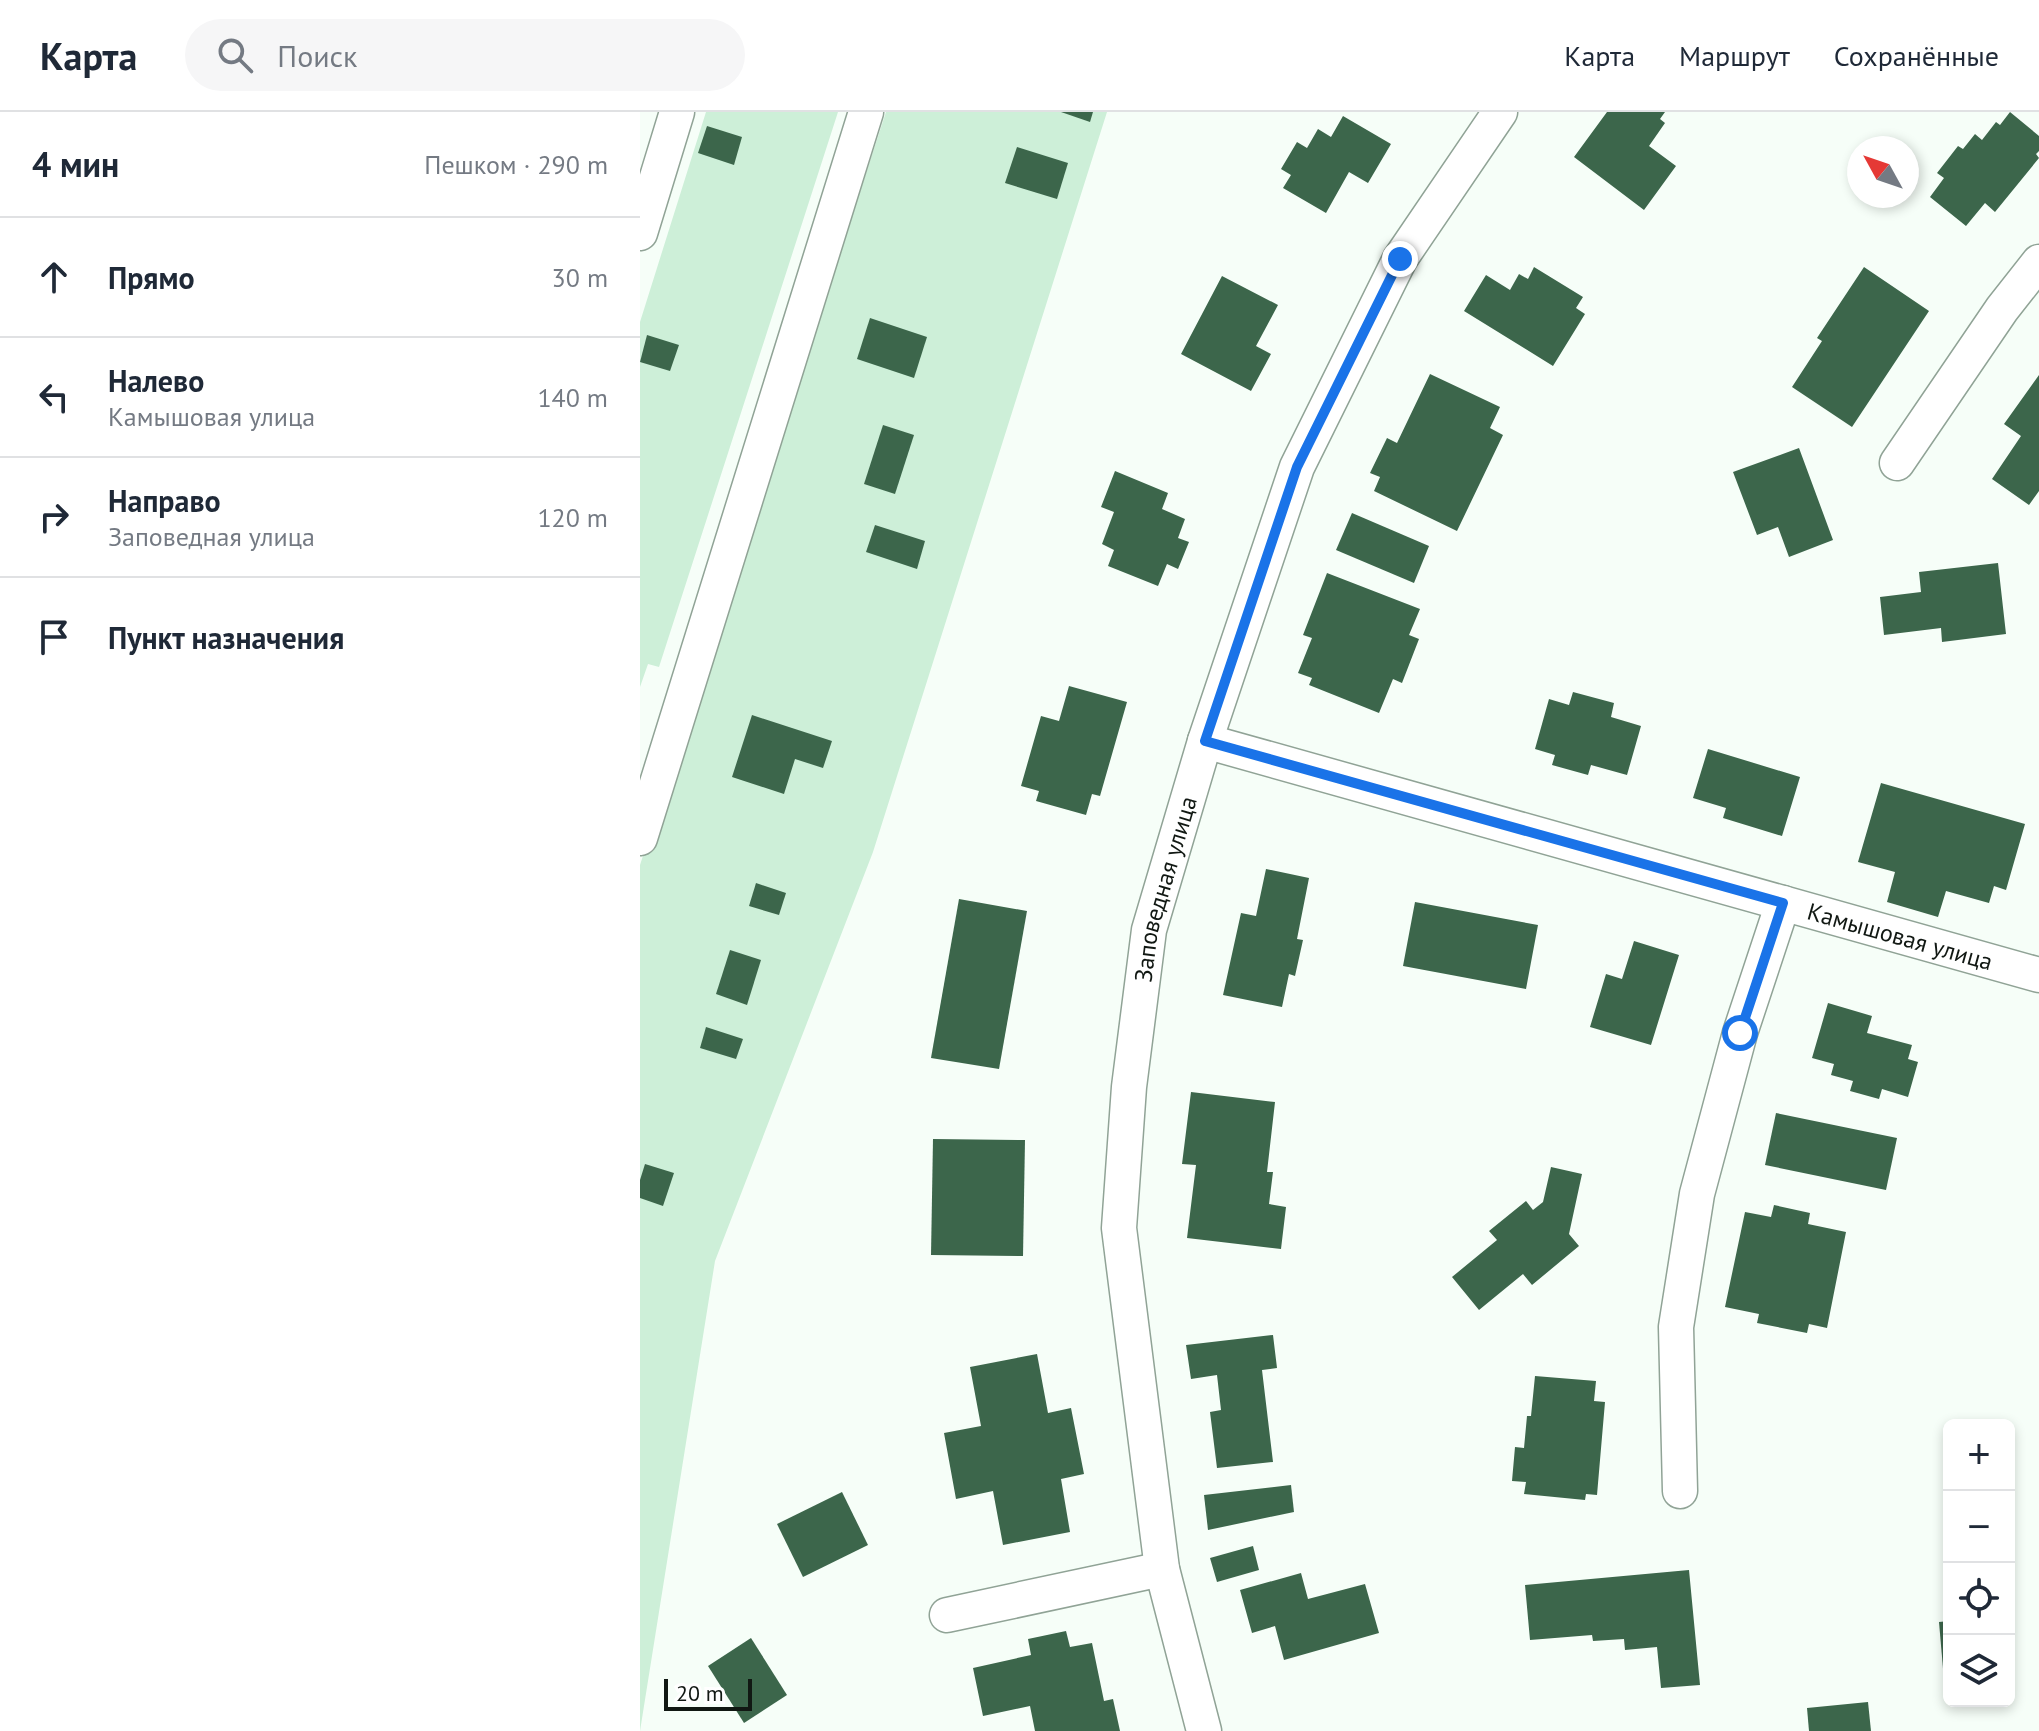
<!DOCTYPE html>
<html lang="ru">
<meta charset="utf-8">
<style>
:root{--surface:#fff;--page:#f6f6f7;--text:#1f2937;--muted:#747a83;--line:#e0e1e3}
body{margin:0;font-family:"PT Sans",sans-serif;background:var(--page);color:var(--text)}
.controls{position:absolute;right:24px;bottom:24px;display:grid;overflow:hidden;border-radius:12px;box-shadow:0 4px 12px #0003}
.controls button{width:72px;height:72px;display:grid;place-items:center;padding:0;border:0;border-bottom:2px solid var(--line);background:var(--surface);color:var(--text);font:40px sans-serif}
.compass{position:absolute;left:1207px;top:24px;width:72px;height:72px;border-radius:50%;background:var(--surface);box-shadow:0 4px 12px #0003;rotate:310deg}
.scale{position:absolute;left:24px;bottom:20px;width:88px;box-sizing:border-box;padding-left:8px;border:4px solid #111813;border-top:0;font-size:22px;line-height:28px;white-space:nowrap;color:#111813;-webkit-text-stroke:6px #fff;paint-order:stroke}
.stop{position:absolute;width:24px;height:24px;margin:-18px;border:6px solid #1a73e8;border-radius:50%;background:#fff}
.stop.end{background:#1a73e8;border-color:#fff;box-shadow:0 2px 8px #0008}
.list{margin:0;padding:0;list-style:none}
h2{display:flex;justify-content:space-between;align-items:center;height:104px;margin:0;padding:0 32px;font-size:34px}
h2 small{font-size:26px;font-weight:400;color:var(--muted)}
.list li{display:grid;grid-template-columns:52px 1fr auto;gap:24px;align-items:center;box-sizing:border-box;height:120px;padding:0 32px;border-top:2px solid var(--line)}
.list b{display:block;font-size:30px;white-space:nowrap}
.list p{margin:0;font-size:26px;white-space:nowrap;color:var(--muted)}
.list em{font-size:26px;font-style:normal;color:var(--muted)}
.icon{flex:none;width:44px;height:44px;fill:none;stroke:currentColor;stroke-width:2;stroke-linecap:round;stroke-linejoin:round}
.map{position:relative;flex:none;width:1399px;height:1619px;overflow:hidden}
header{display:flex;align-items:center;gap:48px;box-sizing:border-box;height:112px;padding:0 40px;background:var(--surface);border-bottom:2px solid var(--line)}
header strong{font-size:38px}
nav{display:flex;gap:44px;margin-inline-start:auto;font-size:28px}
.search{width:560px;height:72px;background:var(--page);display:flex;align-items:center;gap:20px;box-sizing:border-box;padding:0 28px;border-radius:44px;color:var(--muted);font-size:30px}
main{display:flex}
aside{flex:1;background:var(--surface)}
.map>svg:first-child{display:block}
.green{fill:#cdefd8}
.building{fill:#3c664b}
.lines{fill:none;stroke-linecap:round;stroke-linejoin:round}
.minor-casing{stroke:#90a396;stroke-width:37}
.minor{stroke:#fff;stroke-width:34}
.route{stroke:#1a73e8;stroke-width:10}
.labels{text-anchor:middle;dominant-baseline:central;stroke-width:8;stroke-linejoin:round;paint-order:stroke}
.street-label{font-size:24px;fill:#111813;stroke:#fff}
</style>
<header>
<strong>Карта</strong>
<div class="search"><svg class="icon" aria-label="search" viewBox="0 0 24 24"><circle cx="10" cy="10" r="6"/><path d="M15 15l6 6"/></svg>Поиск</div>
<nav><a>Карта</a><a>Маршрут</a><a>Сохранённые</a></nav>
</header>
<main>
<aside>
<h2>4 мин<small>Пешком · 290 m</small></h2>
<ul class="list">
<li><svg class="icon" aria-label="ahead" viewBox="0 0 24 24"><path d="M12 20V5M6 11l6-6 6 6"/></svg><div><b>Прямо</b></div><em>30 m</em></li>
<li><svg class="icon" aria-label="left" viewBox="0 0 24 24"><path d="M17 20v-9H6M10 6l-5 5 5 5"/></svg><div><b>Налево</b><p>Камышовая улица</p></div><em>140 m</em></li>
<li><svg class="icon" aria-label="right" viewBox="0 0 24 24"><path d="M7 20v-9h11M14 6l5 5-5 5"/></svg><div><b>Направо</b><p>Заповедная улица</p></div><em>120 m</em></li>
<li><svg class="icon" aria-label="arrive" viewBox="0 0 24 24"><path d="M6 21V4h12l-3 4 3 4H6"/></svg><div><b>Пункт назначения</b></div></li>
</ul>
</aside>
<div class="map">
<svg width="1399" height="1619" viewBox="0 0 1399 1619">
<rect width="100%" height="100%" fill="#f6fef8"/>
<g class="green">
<polygon points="66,0 198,0 19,555 8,552 0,575 0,210"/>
<polygon points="246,0 467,0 233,740 75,1149 0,1619 0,753"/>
</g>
<g class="building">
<polygon points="421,0 453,0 450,10"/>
<polygon points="967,0 1025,0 1020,7 1025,11 1009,34 1036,54 1004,98 934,45"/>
<polygon points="1370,0 1399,24 1399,39 1396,42 1399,46 1355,100 1345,91 1326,114 1290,85 1304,66 1297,61 1318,34 1323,37 1335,22 1342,28 1356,10 1360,13"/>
<polygon points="703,4 751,32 728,71 709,60 686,101 643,76 651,63 641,57 657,30 667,36 678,17 691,25"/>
<polygon points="67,14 102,25 94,53 58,41"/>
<polygon points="377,35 428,51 417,87 365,71"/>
<polygon points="894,155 943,185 936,196 945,202 913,254 824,199 846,163 870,178 879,162 888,167"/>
<polygon points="1224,155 1289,199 1212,315 1152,275 1182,229 1177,226"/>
<polygon points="582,164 638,193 616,234 631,242 611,279 541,242"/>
<polygon points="230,206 287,225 274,266 217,247"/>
<polygon points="7,223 39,233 30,259 0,250"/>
<polygon points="790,262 860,295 850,316 863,323 817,419 734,379 740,365 730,361 747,326 757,331"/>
<polygon points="1399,263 1399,379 1389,393 1352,367 1381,324 1364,312"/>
<polygon points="243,313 274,323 255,382 224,372"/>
<polygon points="1159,336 1193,428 1149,445 1138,415 1117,423 1093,360"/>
<polygon points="475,359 528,381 522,397 545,407 538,426 549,430 538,457 527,452 518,474 468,454 474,438 462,432 474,400 461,395"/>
<polygon points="712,401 789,434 774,471 696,438"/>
<polygon points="235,413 285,429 277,457 226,440"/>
<polygon points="1358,451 1366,522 1302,530 1301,516 1244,523 1240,485 1281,480 1279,460"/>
<polygon points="687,461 780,497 769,523 779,527 762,571 753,567 739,601 669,573 672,566 658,561 672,526 663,523"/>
<polygon points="429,574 487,590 460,684 452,682 446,703 396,689 399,679 381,674 401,604 419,609"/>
<polygon points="933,580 974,591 971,605 1001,614 987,663 951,653 948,663 912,653 915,643 895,637 909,587 929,593"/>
<polygon points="112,603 192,629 183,656 155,647 144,682 92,665"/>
<polygon points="1068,637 1160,665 1142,724 1083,706 1086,696 1053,686"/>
<polygon points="1241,671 1385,712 1366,778 1354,774 1349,791 1306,779 1298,805 1247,790 1255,760 1218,750"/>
<polygon points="626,757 669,766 657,827 663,828 655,864 649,862 642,895 583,883 601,801 616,804"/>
<polygon points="116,771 146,781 139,803 109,794"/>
<polygon points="319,787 387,799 359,957 291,946"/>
<polygon points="775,790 898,813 886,877 763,854"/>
<polygon points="994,829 1039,843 1011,933 950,915 966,862 982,867"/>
<polygon points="90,838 121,848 107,893 76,882"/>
<polygon points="1188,891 1232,904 1227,921 1272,933 1268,947 1278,950 1268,985 1242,977 1239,987 1210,979 1213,969 1191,963 1194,952 1172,946"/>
<polygon points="66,915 103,927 96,947 60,936"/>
<polygon points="551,980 635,990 627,1060 633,1060 629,1092 646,1095 641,1137 547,1126 556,1053 542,1052"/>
<polygon points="1136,1001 1257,1026 1246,1078 1125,1053"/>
<polygon points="293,1027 385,1028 383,1144 291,1143"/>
<polygon points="5,1052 34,1061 23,1094 0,1086 0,1068"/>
<polygon points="911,1055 942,1062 929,1122 939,1134 892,1173 883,1162 839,1198 812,1165 857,1128 849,1119 886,1089 893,1098 903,1090"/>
<polygon points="1134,1093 1170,1101 1168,1112 1206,1120 1187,1216 1169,1212 1167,1221 1117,1211 1119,1202 1085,1195 1105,1100 1131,1105"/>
<polygon points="633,1223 637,1256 622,1258 633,1350 577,1356 570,1300 581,1298 577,1263 551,1267 546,1233"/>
<polygon points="397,1242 408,1301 431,1296 444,1362 421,1367 430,1420 363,1433 353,1379 316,1387 304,1321 341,1314 330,1255"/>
<polygon points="895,1264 956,1269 954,1289 965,1290 957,1383 946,1382 945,1388 884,1382 886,1370 872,1369 875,1335 884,1336 887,1304 891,1304"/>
<polygon points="651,1373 654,1400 568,1418 564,1383"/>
<polygon points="202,1380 228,1433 163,1465 137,1412"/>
<polygon points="613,1434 619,1458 577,1470 570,1446"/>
<polygon points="1049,1458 1060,1573 1021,1576 1017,1535 985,1538 984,1527 953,1529 952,1523 890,1528 885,1473"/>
<polygon points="661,1461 668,1487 725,1472 739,1521 644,1548 635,1514 612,1521 600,1478"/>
<polygon points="1309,1509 1309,1567 1304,1568 1299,1510"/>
<polygon points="426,1519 430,1535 452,1531 464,1589 473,1587 480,1619 395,1619 390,1594 343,1604 333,1556 391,1543 388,1527"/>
<polygon points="111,1526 147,1583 104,1611 68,1554"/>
<polygon points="1228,1590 1231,1619 1169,1619 1167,1596"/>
</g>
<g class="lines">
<g class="minor-casing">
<g id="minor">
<polyline points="0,121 37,0"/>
<polyline points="1257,351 1362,197 1399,150"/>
<path id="s1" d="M 565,629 L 1399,863"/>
<polyline points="0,726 226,0"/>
<polyline points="1040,1379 1036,1215 1057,1082 1100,921 1143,791"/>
<polyline points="307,1503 522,1457"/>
<path id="s2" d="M 564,1619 L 522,1457 L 479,1116 L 489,975 L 509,818 L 565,629 L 657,355 L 760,147 L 860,0"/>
</g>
</g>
<use href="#minor" class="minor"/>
</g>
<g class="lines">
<polyline class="route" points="760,147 657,355 565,629 1143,791 1100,921"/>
</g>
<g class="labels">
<g class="street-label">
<text stroke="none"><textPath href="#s2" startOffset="854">Заповедная улица</textPath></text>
<text stroke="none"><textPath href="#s1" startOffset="722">Камышовая улица</textPath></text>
</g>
</g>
</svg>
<div class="controls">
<button>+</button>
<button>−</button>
<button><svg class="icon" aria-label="locate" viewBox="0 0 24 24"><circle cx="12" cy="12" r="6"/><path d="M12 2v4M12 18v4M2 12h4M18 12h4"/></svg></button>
<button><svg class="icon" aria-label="layers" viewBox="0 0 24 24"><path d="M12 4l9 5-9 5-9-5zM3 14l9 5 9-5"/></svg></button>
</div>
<svg class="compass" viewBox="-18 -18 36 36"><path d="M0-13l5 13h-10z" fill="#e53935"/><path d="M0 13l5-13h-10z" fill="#747a83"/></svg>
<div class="scale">20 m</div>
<div class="stop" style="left:1100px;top:921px"></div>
<div class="stop end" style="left:760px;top:147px"></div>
</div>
</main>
